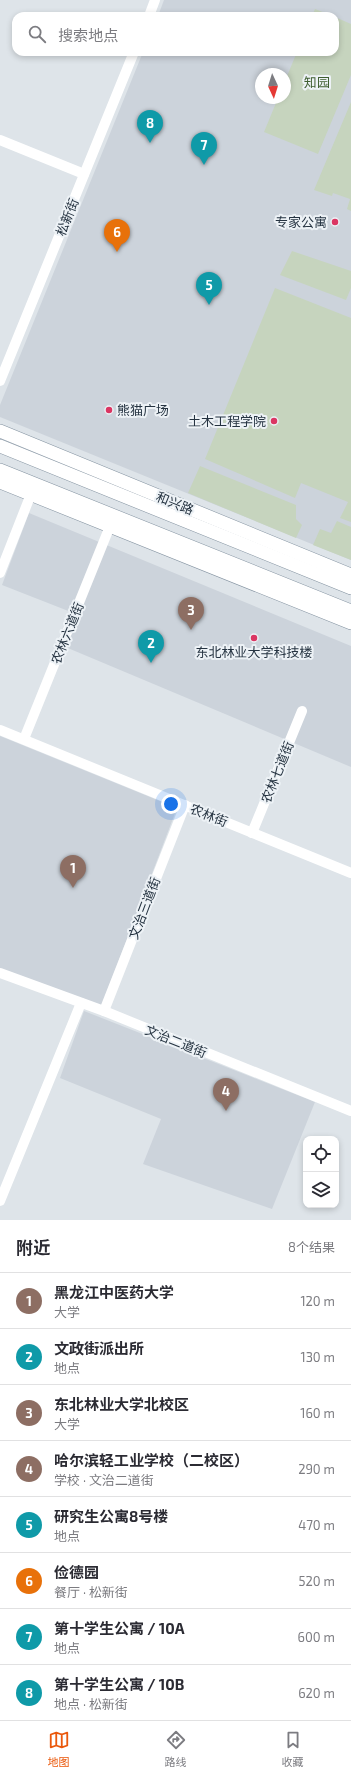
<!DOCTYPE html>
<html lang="zh">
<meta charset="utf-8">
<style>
:root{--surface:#fff;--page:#f2f2f3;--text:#2b2b33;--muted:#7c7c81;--line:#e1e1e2;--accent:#ea580c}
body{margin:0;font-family:"Exo 2","Noto Sans SC",sans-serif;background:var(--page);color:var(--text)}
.controls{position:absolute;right:12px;bottom:12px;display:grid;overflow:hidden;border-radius:8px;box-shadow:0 2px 6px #0003}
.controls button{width:36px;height:36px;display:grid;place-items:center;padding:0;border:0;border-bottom:1px solid var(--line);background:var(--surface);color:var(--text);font:20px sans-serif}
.compass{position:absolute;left:255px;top:68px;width:36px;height:36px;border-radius:50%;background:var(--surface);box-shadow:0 2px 6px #0003;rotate:176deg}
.you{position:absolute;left:171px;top:804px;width:14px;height:14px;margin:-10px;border:3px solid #fff;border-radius:50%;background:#1a73e8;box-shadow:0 0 0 6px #1a73e833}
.badge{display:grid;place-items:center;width:26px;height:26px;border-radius:50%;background:var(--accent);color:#fff;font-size:13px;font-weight:700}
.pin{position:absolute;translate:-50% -33px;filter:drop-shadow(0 1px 2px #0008)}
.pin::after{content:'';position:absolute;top:21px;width:14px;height:12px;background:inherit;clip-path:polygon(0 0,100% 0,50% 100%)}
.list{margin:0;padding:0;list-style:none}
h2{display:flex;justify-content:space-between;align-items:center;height:52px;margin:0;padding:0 16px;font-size:17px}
h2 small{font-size:13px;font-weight:400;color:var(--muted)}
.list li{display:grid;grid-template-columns:26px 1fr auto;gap:12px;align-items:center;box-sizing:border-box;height:56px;padding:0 16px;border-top:1px solid var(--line)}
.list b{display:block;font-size:15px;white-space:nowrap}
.list p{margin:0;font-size:13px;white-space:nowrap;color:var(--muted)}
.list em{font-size:13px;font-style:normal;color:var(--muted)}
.icon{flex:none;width:22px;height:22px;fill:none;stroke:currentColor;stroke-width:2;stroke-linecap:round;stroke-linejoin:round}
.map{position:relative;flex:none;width:351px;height:1220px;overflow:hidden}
.search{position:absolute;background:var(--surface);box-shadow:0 2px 6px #0003;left:12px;right:12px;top:12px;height:44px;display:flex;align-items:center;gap:10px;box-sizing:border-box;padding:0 14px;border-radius:12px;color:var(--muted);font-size:15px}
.sheet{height:500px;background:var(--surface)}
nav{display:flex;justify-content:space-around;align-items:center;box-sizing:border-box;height:56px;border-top:1px solid var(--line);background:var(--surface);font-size:11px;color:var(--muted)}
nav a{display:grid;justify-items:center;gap:2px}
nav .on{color:var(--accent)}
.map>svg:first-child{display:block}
.built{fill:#ccd3db;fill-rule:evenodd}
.green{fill:#c6d4be}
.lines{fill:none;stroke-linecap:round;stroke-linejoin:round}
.highway-casing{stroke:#8493a1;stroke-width:14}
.secondary{stroke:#fff;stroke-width:10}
.highway{stroke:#fff;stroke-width:13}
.poi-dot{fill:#db3562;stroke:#edf2f6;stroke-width:1.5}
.labels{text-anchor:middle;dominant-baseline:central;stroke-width:4;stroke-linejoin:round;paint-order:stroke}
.park-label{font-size:13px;fill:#3f5f31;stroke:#edf2f6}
.street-label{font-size:13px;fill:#253341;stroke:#edf2f6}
.poi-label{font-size:13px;fill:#253341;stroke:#edf2f6;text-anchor:end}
</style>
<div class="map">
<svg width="351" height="1220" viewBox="0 0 351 1220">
<rect width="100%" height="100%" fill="#dee4e9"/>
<g class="built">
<path d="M 164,0 L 351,0 L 351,560 L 0,417 L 0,405 L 143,52 L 335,52 L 335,16 L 158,16 ZM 261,74 L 285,74 L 285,98 L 261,98 Z"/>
<polygon points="29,513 351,646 351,767 63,646 76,614 2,585"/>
<polygon points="0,736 177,808 101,1007 0,969"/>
<polygon points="84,1011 315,1102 272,1209 143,1164 161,1119 60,1078"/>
</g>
<g class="green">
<polygon points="315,9 333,16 312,16"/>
<polygon points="335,17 351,24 351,75 318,154 264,132 278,98 285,98 285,81 297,52 335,52"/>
<polygon points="351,102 351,211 347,209 350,199 333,193 332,196 314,190"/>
<polygon points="292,251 351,271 351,288 346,300 280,275"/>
<polygon points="275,288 351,318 351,522 340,518 348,502 301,483 295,498 205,459"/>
<polygon points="200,466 296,505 296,519 302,525 296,538 188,493"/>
<polygon points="337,521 351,527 351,560 313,545 320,529 331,533"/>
</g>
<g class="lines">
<g class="highway-casing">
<g id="highway">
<polyline points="0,431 351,575"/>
<polyline points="0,446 351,588"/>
<polyline points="0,470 351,611"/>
<polyline points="0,482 351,623"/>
</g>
</g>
<g class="secondary">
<polyline points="149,16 155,0"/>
<polyline points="0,140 84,174"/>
<polyline points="0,381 134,52"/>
<polyline points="0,573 31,494"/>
<polyline points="0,730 351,873"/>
<polyline points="24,739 110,526"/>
<polyline points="252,833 302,711"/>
<polyline points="0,973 104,1011 351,1111"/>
<polyline points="104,1011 185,805"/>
<polyline points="0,1201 81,1003"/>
</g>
<use href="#highway" class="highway"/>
</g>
<g class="poi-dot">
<circle cx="335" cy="222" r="4"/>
<circle cx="109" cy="410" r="4"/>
<circle cx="274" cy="421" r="4"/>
<circle cx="254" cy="638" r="4"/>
</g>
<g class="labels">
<g class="park-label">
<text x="317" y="82">知园</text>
</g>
<g class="street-label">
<text transform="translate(67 217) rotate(-68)">松新街</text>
<text transform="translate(175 503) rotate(22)">和兴路</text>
<text transform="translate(67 633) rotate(-68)">农林六道街</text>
<text transform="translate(277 772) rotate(-68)">农林七道街</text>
<text transform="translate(209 815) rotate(22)">农林街</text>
<text transform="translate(144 908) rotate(-69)">文治三道街</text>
<text transform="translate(176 1041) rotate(22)">文治二道街</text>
</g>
<g class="poi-label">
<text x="327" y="222">专家公寓</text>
<text x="117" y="410" text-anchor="start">熊猫广场</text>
<text x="266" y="421">土木工程学院</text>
<text x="254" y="652" text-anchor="middle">东北林业大学科技楼</text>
</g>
</g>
</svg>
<div class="controls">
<button><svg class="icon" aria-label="locate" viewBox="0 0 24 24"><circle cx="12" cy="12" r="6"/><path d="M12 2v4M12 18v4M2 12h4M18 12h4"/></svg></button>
<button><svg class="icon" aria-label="layers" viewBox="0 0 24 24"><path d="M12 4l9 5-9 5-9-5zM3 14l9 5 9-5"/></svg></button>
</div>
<svg class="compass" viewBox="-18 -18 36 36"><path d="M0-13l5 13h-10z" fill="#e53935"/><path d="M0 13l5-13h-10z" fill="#7c7c81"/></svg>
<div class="you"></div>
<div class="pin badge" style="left:73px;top:888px;background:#8d6e63">1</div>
<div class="pin badge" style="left:151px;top:663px;background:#0f9aa8">2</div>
<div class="pin badge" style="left:191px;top:630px;background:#8d6e63">3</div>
<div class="pin badge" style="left:226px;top:1111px;background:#8d6e63">4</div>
<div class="pin badge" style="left:209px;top:305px;background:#0f9aa8">5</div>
<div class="pin badge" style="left:117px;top:252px;background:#e8710a">6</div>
<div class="pin badge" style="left:204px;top:165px;background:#0f9aa8">7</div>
<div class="pin badge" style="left:150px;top:143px;background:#0f9aa8">8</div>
<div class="search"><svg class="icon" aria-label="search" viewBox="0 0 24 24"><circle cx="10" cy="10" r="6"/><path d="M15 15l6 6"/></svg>搜索地点</div>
</div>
<section class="sheet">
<h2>附近<small>8个结果</small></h2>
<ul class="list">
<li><span class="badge" style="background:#8d6e63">1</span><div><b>黑龙江中医药大学</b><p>大学</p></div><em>120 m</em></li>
<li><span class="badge" style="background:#0f9aa8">2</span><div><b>文政街派出所</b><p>地点</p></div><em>130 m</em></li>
<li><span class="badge" style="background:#8d6e63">3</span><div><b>东北林业大学北校区</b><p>大学</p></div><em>160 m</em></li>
<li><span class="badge" style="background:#8d6e63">4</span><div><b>哈尔滨轻工业学校（二校区）</b><p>学校 · 文治二道街</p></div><em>290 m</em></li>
<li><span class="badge" style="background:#0f9aa8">5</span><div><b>研究生公寓8号楼</b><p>地点</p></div><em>470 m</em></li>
<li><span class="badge" style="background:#e8710a">6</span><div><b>俭德园</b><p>餐厅 · 松新街</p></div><em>520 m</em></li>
<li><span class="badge" style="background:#0f9aa8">7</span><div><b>第十学生公寓 / 10A</b><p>地点</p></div><em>600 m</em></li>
<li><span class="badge" style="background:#0f9aa8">8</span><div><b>第十学生公寓 / 10B</b><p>地点 · 松新街</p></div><em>620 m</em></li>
</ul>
</section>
<nav>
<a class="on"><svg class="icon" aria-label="map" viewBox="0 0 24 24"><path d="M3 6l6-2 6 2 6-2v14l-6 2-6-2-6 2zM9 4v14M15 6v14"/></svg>地图</a>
<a><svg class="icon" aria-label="directions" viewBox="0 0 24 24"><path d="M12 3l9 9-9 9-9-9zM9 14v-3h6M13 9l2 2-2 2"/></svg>路线</a>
<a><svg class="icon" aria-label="saved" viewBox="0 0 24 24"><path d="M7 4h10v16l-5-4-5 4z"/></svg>收藏</a>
</nav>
